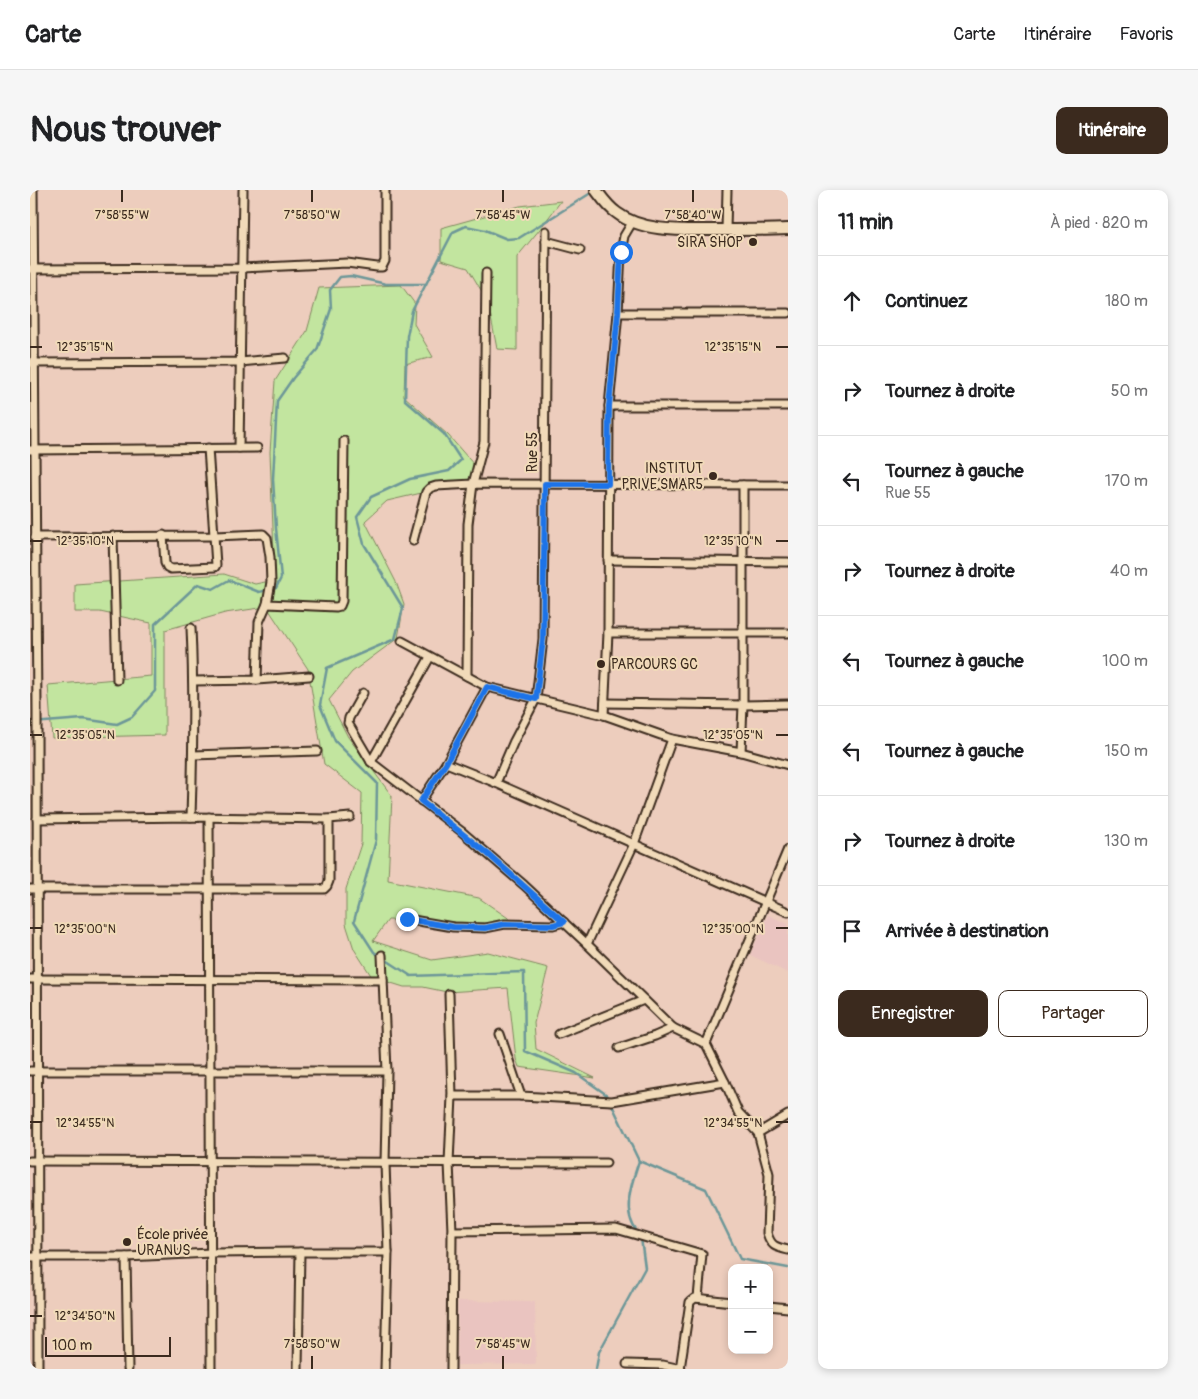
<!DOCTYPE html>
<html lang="fr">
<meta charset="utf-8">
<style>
:root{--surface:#fff;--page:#f6f6f6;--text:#202124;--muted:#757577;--line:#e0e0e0;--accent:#3b2a1e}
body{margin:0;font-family:Pangolin,sans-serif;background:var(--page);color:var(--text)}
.controls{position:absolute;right:15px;bottom:15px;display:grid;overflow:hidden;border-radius:10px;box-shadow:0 2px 8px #0003}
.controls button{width:45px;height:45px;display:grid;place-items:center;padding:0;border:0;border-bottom:1px solid var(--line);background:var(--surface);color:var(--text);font:25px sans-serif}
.scale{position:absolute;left:15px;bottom:12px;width:126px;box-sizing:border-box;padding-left:5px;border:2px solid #3b2a1e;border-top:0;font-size:14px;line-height:18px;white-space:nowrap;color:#3b2a1e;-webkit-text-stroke:4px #f1dab9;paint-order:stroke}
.stop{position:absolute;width:15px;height:15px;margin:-11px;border:4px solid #1a73e8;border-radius:50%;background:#fff}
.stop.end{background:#1a73e8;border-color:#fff;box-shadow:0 1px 5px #0008}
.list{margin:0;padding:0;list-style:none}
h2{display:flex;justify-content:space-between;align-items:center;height:65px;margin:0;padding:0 20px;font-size:21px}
h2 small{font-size:16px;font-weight:400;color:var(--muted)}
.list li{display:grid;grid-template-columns:32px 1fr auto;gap:15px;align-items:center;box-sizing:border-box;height:90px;padding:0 20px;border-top:1px solid var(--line)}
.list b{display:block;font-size:19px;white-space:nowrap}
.list p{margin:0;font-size:16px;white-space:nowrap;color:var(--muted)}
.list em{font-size:16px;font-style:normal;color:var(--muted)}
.actions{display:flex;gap:10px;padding:15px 20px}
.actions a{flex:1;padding:11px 0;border:1px solid var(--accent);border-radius:10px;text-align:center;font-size:18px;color:var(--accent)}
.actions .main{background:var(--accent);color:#fff}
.icon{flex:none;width:28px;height:28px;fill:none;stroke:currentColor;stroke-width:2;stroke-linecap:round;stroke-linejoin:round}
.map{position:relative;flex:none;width:758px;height:1179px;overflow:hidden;border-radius:10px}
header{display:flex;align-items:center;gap:30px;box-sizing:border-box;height:70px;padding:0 25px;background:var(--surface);border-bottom:1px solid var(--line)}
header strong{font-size:24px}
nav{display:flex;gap:28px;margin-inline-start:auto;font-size:18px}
.intro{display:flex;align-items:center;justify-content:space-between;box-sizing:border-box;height:120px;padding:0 30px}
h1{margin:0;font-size:35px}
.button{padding:12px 22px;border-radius:10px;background:var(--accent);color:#fff;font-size:18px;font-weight:700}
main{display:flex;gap:30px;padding:0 30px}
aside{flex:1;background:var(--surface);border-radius:10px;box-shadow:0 2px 8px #0003}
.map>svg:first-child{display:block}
.built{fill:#eac4c0}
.green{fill:#c2e59f;stroke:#7e885e}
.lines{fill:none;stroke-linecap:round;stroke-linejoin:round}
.stream{stroke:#6d9798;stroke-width:2.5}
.minor-casing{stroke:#3b2a1e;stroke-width:11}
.secondary-casing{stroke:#3b2a1e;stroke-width:14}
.minor{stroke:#f1dab9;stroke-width:7}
.secondary{stroke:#f1dab9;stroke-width:10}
.route{stroke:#1a73e8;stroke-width:6}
.ticks{fill:none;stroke:#3b2a1e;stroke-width:2}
.poi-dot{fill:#3b2a1e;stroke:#f1dab9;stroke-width:2}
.labels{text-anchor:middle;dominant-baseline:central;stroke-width:4;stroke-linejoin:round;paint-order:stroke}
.poi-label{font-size:14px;fill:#3b2a1e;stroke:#f1dab9;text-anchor:end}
.street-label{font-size:14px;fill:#3b2a1e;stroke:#f1dab9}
.ticks-label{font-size:12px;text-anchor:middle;fill:#3b2a1e;stroke:#f1dab9;stroke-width:4;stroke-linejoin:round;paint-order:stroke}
</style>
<header>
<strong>Carte</strong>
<nav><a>Carte</a><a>Itinéraire</a><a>Favoris</a></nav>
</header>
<div class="intro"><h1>Nous trouver</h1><a class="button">Itinéraire</a></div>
<main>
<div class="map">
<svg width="758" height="1179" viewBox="0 0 758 1179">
<rect width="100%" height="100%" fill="#edcdbd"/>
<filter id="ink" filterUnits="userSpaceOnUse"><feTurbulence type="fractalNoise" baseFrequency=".02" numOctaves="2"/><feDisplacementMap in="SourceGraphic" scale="10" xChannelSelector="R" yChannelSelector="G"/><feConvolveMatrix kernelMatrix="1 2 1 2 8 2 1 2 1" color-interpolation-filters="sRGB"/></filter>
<g filter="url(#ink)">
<g class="built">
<polygon points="738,725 758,734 758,783 720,765"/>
<polygon points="428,1111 505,1112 506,1174 427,1175"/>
</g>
<g class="green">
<polygon points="531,11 510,39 487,67 487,160 467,159 458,112 438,78 411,70 411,38 490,16"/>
<polygon points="371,95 385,114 384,134 403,167 375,174 374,206 418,245 445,276 436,296 400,301 357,311 335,331 366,392 374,414 368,448 322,482 299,510 318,547 362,606 358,690 449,708 487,734 358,730 343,751 402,770 458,762 518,778 504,833 506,859 565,888 489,877 486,869 478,798 417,802 393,797 374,797 342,787 324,759 316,734 316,699 331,654 332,603 294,574 278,479 237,417 195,423 135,440 135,545 22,548 18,495 121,486 121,433 70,422 45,422 45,394 194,384 225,394 245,390 240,262 245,191 277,141 289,98"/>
</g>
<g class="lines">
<g class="stream">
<polyline points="564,1 489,48 477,49 455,40 436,36 423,42 382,121 377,146 375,210 414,244 431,270 419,281 380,289 341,307 327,327 334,354 373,418 365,449 297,478 290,515 305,551 347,593 346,650 324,731 344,762 381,786 494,782 495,861 546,883 577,905 579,908"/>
<polyline points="0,535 2,533 53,529 87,534 102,527 125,501 125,434 168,394 183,399 199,390 229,402 246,398 251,388 246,338 243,289 247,211 263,188 287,160 301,119 300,100 310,87 321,86 356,94 396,94"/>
<polyline points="581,913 609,971 676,999 710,1069 758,1078"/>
<path d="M 608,1043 C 591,1022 601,995 609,971"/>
<polyline points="566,1179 569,1162 615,1078 611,1048"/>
</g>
<g class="minor-casing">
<g id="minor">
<polyline points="3,0 7,520 8,1179"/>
<polyline points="696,40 697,0"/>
<polyline points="516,51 550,60"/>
<polyline points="0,79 212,78 317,73 347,77 352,77 355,71 355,0"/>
<polyline points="588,123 758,123"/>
<polyline points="0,173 210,172 255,168"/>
<polyline points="579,216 758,216"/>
<polyline points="209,258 213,0"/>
<polyline points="0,260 227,258"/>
<polyline points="133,345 135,373 137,377 141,379 185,377 186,375 178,258"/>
<polyline points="83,346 87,490"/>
<polyline points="5,347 185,346 233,344 237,348 240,367 241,392 237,414 229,432 227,490"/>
<polyline points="383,351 396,302 400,298 406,296 443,294 758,295"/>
<polyline points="578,370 758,372"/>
<polyline points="237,414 306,417 310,416 312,411 314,251"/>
<path d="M 161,438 C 164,501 163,564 161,627"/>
<polyline points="578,443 758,443"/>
<polyline points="372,451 457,497 574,525 642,549 711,562 758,575"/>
<polyline points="437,486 438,334 443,294 454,252 456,83"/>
<polyline points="163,491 227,490 279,486"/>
<path d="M 333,503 L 319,528 L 318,533 L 341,572 L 431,641 L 494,695 L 557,754 L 643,838 L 676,854 L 695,892 L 708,922 L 728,943 L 739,984 L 737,1043 C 741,1056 745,1057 758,1060"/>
<polyline points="575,513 713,515 758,514"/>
<polyline points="574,525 578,443 579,216 588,123 591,62 594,46 603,31"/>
<polyline points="711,562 713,515 713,295"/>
<polyline points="163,565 287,561"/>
<polyline points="341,572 400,467"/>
<polyline points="416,573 466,593 758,722"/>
<polyline points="466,593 484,551 506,509 513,449 516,41"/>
<polyline points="391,611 416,573 457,497"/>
<polyline points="179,627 181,1179"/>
<polyline points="7,629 161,627 299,629"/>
<polyline points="0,699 294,699 297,696 299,691 299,629 320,627"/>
<polyline points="377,729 423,737 455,738 475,734 523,735 534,732"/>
<polyline points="557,754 604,654 642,549"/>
<polyline points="352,765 357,881 355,973 358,1062 355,1179"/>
<polyline points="0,789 353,790"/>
<polyline points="419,804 422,906 419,973 422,1041 421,1179"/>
<polyline points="470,844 491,906"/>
<polyline points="529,844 614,810"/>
<polyline points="676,854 758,659"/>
<polyline points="589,858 625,846 643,838"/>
<polyline points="0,881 357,881"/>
<polyline points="422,906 491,906 582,911 695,892"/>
<polyline points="728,943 758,925"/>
<path d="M 0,971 C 192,971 384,973 576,973"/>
<polyline points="422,1041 586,1039 672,1064 668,1108"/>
<polyline points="0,1067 96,1067 181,1063 270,1062 358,1062"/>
<polyline points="96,1067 98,1179"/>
<polyline points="739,1116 758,1118"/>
<polyline points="597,1174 633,1175 651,1179"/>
<polyline points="268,1179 270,1062"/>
<polyline points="650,1179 660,1112 665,1108 702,1112"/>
</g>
</g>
<g class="secondary-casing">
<path id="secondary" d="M 566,0 C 572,8 578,17 587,23 C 613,43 657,40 688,40 C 711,40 735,40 758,39"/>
</g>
<use href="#minor" class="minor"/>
<use href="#secondary" class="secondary"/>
</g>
</g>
<g class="lines" filter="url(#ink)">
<polyline class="route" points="377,729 423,737 455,738 475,734 523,735 534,732 458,664 391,611 416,573 457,497 506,509 513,449 515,294 578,294 579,216 588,123 591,62"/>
</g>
<path class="ticks" d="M 92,0 L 92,12M 282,0 L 282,12M 473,0 L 473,12M 663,0 L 663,12M 0,157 L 12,157M 746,157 L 758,157M 0,351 L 12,351M 746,351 L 758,351M 0,545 L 12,545M 746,545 L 758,545M 0,738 L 12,738M 746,738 L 758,738M 0,932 L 12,932M 746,932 L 758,932M 0,1126 L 12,1126M 282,1166 L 282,1179M 473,1166 L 473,1179"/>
<g class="poi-dot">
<circle cx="723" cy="52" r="5"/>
<circle cx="683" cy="286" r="5"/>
<circle cx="571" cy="474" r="5"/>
<circle cx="97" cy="1052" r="5"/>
</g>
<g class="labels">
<g class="poi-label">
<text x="713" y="52">SIRA SHOP</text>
<text x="673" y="278">INSTITUT<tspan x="673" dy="16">PRIVE SMAR5</tspan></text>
<text x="581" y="474" text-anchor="start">PARCOURS GC</text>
<text x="107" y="1044" text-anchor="start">École privée<tspan x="107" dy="16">URANUS</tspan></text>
</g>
<g class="street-label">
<text transform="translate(502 262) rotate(-90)">Rue 55</text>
</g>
</g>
<g class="ticks-label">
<text x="92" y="29">7°58'55"W</text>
<text x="282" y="29">7°58'50"W</text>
<text x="473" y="29">7°58'45"W</text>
<text x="663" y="29">7°58'40"W</text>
<text x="55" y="161">12°35'15"N</text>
<text x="703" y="161">12°35'15"N</text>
<text x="55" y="355">12°35'10"N</text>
<text x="703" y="355">12°35'10"N</text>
<text x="55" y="549">12°35'05"N</text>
<text x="703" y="549">12°35'05"N</text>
<text x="55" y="743">12°35'00"N</text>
<text x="703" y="743">12°35'00"N</text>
<text x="55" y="937">12°34'55"N</text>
<text x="703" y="937">12°34'55"N</text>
<text x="55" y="1130">12°34'50"N</text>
<text x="282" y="1158">7°58'50"W</text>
<text x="473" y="1158">7°58'45"W</text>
</g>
</svg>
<div class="controls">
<button>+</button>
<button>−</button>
</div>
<div class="scale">100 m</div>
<div class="stop" style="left:591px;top:62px"></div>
<div class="stop end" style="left:377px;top:729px"></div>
</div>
<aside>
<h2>11 min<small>À pied · 820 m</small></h2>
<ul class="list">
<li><svg class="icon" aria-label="ahead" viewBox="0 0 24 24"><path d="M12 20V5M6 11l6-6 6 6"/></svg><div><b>Continuez</b></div><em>180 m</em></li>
<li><svg class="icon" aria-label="right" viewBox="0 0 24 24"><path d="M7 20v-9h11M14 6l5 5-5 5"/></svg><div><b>Tournez à droite</b></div><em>50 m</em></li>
<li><svg class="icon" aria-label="left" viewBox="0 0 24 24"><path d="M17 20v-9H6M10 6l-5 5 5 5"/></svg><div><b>Tournez à gauche</b><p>Rue 55</p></div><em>170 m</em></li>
<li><svg class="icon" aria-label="right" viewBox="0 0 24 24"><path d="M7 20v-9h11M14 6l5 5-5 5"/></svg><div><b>Tournez à droite</b></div><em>40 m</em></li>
<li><svg class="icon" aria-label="left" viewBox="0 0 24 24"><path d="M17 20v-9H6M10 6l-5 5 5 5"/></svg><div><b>Tournez à gauche</b></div><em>100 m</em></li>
<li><svg class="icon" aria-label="left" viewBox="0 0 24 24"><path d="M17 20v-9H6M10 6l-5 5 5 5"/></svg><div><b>Tournez à gauche</b></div><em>150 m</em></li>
<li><svg class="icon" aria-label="right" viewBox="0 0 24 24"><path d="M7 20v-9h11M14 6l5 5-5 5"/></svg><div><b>Tournez à droite</b></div><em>130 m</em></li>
<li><svg class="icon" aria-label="arrive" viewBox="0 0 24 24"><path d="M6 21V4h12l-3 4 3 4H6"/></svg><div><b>Arrivée à destination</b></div></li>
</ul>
<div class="actions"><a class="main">Enregistrer</a><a>Partager</a></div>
</aside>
</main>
